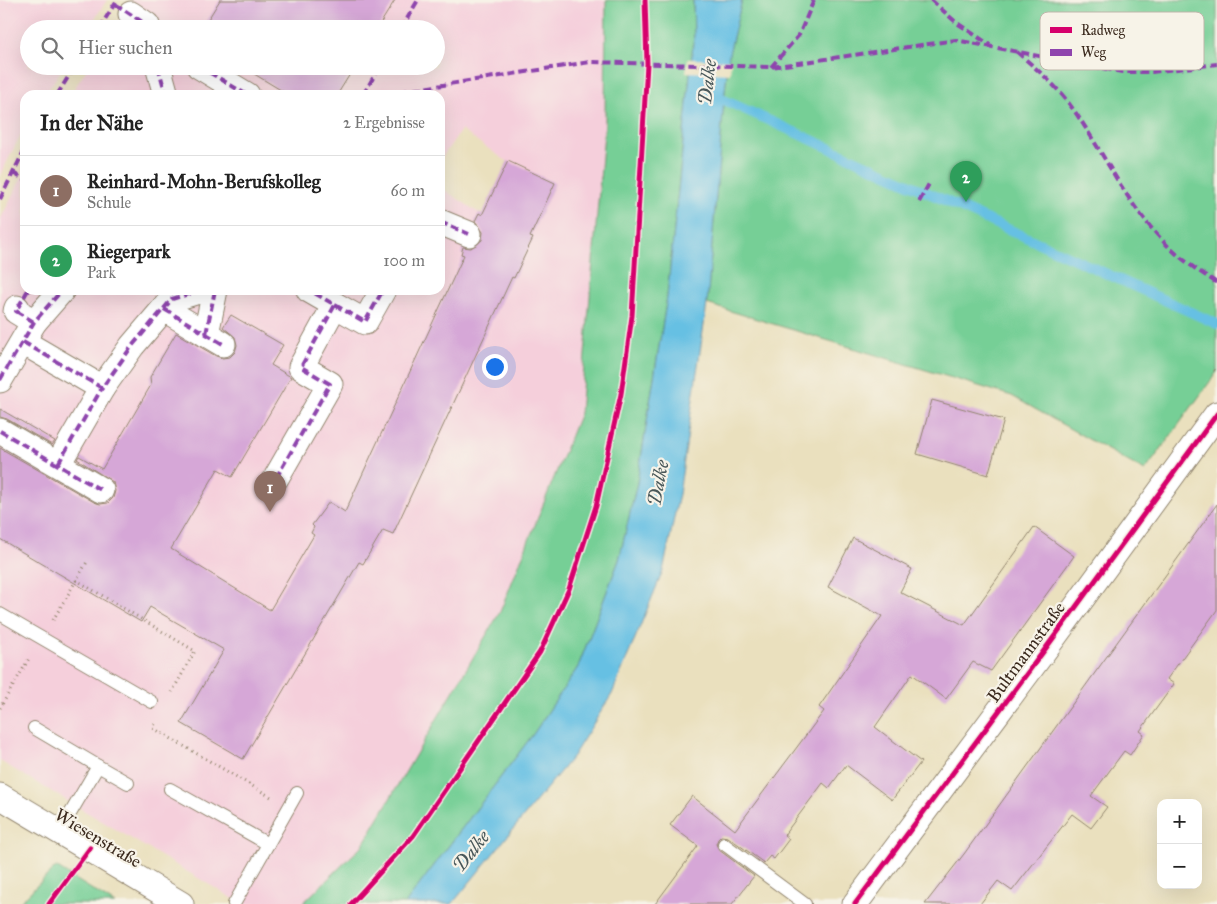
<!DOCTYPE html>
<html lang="de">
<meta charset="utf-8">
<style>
:root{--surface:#fff;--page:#f6f6f6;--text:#222;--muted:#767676;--line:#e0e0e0;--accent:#b5179e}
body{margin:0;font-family:"IM FELL Great Primer",serif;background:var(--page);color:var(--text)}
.controls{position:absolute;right:15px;bottom:15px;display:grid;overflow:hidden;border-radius:10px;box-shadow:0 5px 20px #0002}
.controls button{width:45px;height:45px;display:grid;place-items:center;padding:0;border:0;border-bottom:1px solid var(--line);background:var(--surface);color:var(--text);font:25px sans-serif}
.you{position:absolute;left:494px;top:366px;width:18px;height:18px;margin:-12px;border:4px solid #fff;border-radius:50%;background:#1a73e8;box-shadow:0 0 0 8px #1a73e833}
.badge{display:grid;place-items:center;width:32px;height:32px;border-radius:50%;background:var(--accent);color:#fff;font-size:16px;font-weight:700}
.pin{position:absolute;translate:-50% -41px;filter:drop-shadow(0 1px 2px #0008)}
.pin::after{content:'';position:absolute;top:26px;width:18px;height:15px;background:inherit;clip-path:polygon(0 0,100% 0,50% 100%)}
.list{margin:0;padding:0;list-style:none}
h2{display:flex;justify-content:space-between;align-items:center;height:65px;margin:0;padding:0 20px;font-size:21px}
h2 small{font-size:16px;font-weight:400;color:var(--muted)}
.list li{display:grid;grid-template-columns:32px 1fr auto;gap:15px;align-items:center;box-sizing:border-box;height:70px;padding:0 20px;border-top:1px solid var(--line)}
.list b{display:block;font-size:19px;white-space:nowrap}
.list p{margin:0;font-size:16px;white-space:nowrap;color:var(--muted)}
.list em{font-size:16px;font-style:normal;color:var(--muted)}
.icon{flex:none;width:28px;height:28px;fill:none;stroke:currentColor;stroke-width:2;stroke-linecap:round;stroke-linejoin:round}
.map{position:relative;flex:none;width:1217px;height:904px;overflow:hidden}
.search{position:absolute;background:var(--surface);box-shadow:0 5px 20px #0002;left:20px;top:20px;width:425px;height:55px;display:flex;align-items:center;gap:12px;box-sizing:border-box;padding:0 18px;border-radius:28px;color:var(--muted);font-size:19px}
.panel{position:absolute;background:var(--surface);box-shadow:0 5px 20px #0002;left:20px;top:90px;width:425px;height:205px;border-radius:15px}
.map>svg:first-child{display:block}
.built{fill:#f5cfdb}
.green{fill:#76cf96;stroke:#587c5a}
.water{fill:#66c0e3;stroke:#507580}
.pier{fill:#eae0be}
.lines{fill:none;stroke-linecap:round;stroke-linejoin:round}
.stream{stroke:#66c0e3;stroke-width:10}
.building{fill:#d6a7d7}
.lane-casing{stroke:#92856e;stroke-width:14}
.street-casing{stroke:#92856e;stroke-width:27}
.path{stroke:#92856e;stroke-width:3;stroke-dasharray:1 4;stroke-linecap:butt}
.lane{stroke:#fff;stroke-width:12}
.street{stroke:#fff;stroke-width:25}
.quiet{stroke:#8e44ad;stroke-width:4;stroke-dasharray:8 4;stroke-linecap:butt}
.cycleway-casing{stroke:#f7f3e8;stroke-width:8}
.cycleway{stroke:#d6006c;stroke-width:5}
.labels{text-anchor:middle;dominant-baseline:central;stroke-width:4.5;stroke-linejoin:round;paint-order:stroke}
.street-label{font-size:18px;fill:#3b2a1e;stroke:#f7f3e8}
.water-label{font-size:19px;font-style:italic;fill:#485759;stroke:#f7f3e8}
.key{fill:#f7f3e8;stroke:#bfb7ab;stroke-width:1}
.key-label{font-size:14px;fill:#3b2a1e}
</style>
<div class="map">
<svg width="1217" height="904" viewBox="0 0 1217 904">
<rect width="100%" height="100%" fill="#f7f3e8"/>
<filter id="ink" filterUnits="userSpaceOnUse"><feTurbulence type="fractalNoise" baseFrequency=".02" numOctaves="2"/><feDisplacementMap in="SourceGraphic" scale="10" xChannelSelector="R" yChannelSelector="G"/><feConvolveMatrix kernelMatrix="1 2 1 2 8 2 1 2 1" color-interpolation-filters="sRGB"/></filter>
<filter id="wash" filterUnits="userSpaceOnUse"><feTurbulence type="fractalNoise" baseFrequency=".0096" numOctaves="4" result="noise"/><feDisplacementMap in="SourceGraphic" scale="20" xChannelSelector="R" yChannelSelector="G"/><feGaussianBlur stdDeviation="1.12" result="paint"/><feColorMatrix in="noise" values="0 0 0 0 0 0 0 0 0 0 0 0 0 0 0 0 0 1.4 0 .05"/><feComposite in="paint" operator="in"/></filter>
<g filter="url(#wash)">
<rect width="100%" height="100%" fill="#eae0be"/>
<g class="built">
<polygon points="0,0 107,0 88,29 29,29 29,66 64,66 45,95 25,95 25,126 0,176"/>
<polygon points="132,0 606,0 605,121 580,413 500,612 362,846 302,904 242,904 0,761 0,220 25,171 25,290 440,290 440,187 479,213 530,237 555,183 505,160 461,130 440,160 440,95 70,95 89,66 436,66 436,29 113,29"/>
</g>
<g class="green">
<polygon points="606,0 693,0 694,35 667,297 637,483 619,560 578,667 534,733 405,904 302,904 362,846 500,612 580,413 605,121"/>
<polygon points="742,0 1217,0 1217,372 1145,471 1012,396 707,304 724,100 729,54"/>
<polygon points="56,867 115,904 18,904"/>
</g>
<polygon class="water" points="693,0 742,0 729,54 724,100 707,304 679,494 663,571 612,694 573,756 452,904 405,904 534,733 578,667 619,560 637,483 667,297 694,35"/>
<polygon class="pier" points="688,59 731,60 730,74 686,72"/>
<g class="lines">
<polyline class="stream" points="711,99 724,100 1217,324"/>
</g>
<g id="blocks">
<g class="building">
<polygon points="220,0 395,0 377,29 202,29"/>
<polygon points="241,66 355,66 337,95 289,95"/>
<polygon points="508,161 555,183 530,237 533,238 514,278 512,277 393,534 383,530 363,564 359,562 243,759 181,723 224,650 150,607 141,622 0,539 0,448 94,502 100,504 108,503 113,498 115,491 113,482 77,459 79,456 102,469 151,385 150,377 176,333 216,356 222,358 230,357 235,352 237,345 235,337 223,327 231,315 283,345 271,365 291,377 232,477 218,469 171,549 270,610 314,535 311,533 314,527 312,525 329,502 345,512 464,255 461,254 463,247 471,248 482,240 483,232 475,221 479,213 482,215"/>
<polygon points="932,400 1004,420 988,475 917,454"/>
<polygon points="0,409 55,441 52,445 7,419 0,417"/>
<polygon points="1217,504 1217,610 1167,679 1174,684 1140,731 1144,734 1130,755 1124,751 1091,796 1107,807 1091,828 1072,814 1012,891 998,881 980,904 925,904 964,854"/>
<polygon points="1034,527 1074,556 991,671 973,662 946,699 912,674 875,727 921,762 892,800 846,765 829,788 823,783 784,835 789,839 774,859 770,856 764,863 728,837 721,836 718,839 716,844 719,850 754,876 732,904 655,904 698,846 670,825 692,796 735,830 824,711 819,707 882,616 828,587 853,538 912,569 900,592 964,625"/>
</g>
</g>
</g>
<g filter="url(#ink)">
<use href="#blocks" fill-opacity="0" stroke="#92856e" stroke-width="1"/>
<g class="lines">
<g class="lane-casing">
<g id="lane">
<polyline points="0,614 152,702"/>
<polyline points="34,728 98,766 60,831"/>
<polyline points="98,766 128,783"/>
<polyline points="170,789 268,844"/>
<polyline points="724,844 805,904"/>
<polyline points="234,904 297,793"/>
</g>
</g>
<g class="street-casing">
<g id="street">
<polyline points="131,14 147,25 148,29"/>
<polyline points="158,66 166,95"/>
<polyline points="199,66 247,95"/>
<polyline points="440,222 469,234"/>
<polyline points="335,305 365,322 383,290"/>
<polyline points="17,308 16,311 34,322"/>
<polyline points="164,309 223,344"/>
<polyline points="206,334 215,290"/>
<polyline points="23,342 102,388 132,346 172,299 202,290"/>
<polyline points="0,380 34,322 62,290"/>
<polyline points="0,431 101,490"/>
<polyline points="58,464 102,388"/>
<polyline points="276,478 330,384 301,367 335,305 309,290"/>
<polyline points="0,796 181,904"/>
<polyline points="855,904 1043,652 1217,414"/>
</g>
</g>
<g class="path">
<polyline points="1214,370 1217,372"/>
<polyline points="76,580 195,651 172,692"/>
<polyline points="53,620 87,562"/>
<polyline points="0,708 30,657"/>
<polyline points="155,724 153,728 271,797"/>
</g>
<use href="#lane" class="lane"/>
<use href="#street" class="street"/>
<g class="quiet">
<polyline points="931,0 957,23 990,45"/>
<polyline points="115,4 147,25 148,29"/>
<polyline points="99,29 117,0"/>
<polyline points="401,29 418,0"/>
<path d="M 1017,52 C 1033,66 1050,80 1064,97 C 1100,143 1122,199 1163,241 C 1179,258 1198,271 1217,283"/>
<polyline points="158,66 166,95"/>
<polyline points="199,66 247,95"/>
<polyline points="771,67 799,35 814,0"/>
<polyline points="57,95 75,66"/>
<polyline points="363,95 380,66"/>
<polyline points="379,95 590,62 771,67 956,40 1122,72 1152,72 1217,64"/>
<polyline points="13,173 25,180"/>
<polyline points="0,199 25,149"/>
<polyline points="919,202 930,182"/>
<polyline points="440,222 469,234"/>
<polyline points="28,290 16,311 34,322"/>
<polyline points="335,305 365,322 383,290"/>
<polyline points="164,309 223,344"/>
<polyline points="206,334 215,290"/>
<polyline points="23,342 102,388 132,346 172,299 202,290"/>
<polyline points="0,380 34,322 62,290"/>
<polyline points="0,431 101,490"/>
<polyline points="58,464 102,388"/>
<polyline points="276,478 330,384 301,367 335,305 309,290"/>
</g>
<g class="cycleway-casing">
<g id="cycleway">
<polyline points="49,904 90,848"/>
<polyline points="351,904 413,836 540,652 569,589 596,506 621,394 632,316 647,64 645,0"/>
<polyline points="855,904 1043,652 1217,414"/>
</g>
</g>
<use href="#cycleway" class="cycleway"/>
</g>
</g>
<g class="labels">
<g class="street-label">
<text transform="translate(1026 652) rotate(-54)">Bultmannstraße</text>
<text transform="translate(98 838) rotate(31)">Wiesenstraße</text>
</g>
<g class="water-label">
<text transform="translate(707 82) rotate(-83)">Dalke</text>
<text transform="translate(658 483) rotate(-79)">Dalke</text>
<text transform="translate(471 851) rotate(-51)">Dalke</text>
</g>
</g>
<rect x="1040" y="12" width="164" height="58" rx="8" class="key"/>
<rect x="1050" y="27" width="22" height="6" fill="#d6006c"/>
<rect x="1050" y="49" width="22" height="7" fill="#8e44ad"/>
<g class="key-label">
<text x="1081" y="35">Radweg</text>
<text x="1081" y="57">Weg</text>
</g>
</svg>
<div class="controls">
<button>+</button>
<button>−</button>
</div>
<div class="you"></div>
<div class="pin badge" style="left:270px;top:512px;background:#8d6e63">1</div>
<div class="pin badge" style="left:966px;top:202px;background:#2e9e5b">2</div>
<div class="search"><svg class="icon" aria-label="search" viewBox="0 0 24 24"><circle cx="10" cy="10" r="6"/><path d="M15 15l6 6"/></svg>Hier suchen</div>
<section class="panel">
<h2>In der Nähe<small>2 Ergebnisse</small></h2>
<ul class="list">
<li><span class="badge" style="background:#8d6e63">1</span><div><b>Reinhard-Mohn-Berufskolleg</b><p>Schule</p></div><em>60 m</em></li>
<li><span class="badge" style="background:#2e9e5b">2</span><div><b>Riegerpark</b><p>Park</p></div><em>100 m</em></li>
</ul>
</section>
</div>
